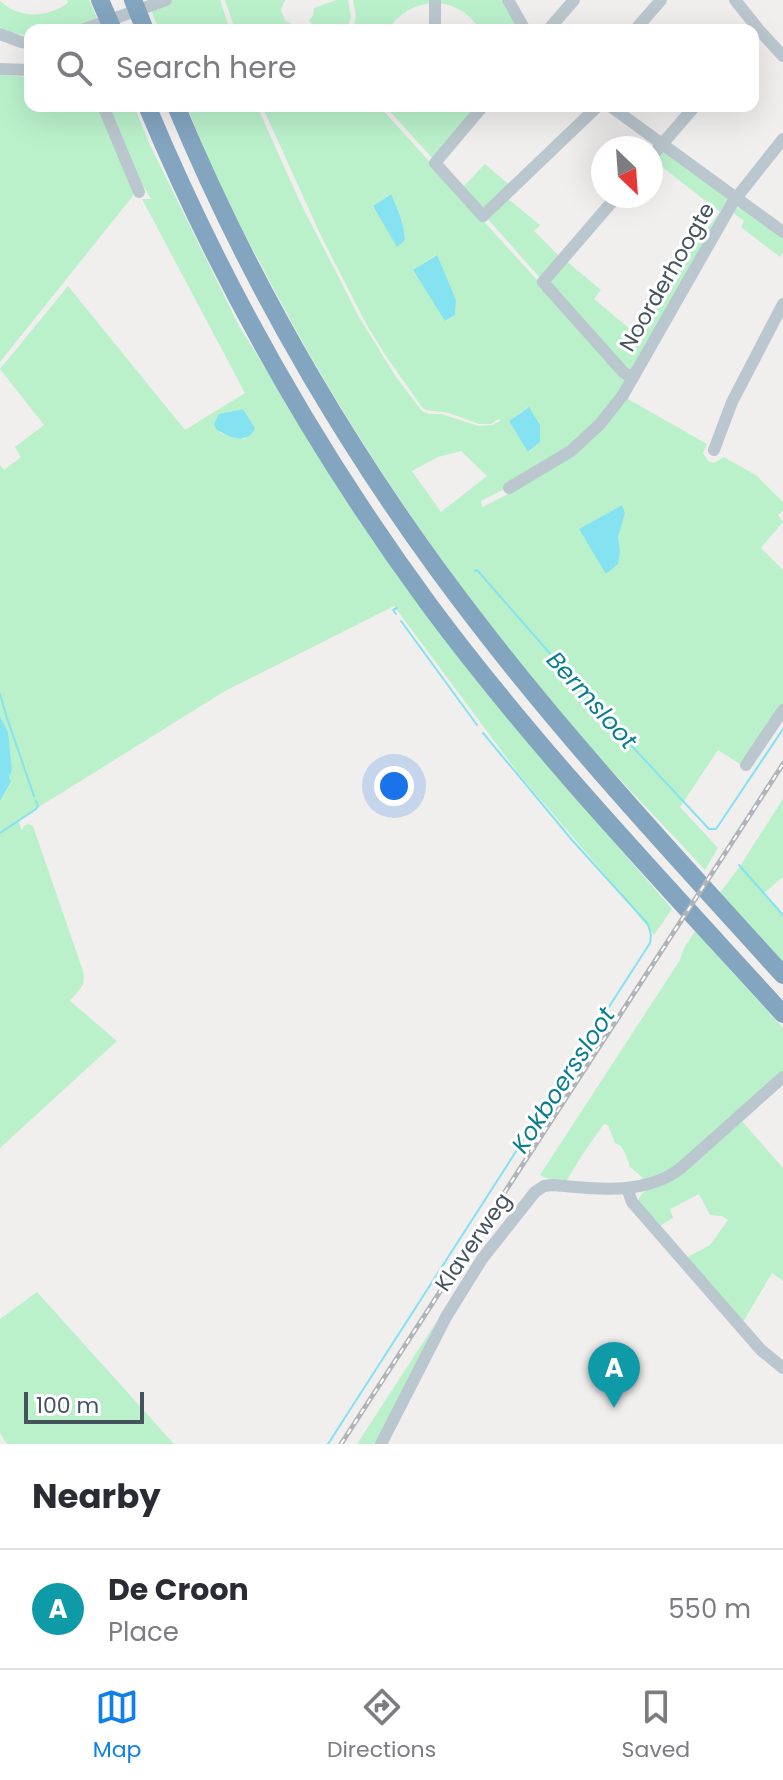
<!DOCTYPE html>
<style>
:root{--surface:#fff;--page:#f7f7f7;--text:#2b2b33;--muted:#7c7c81;--line:#e1e1e2;--accent:#1080e9}
body{margin:0;font-family:Poppins,sans-serif;background:var(--page);color:var(--text)}
.compass{position:absolute;left:591px;top:136px;width:72px;height:72px;border-radius:50%;background:var(--surface);box-shadow:0 8px 32px #0002;rotate:155deg}
.scale{position:absolute;left:24px;bottom:20px;width:120px;box-sizing:border-box;padding-left:8px;border:4px solid #45535d;border-top:0;font-size:22px;line-height:28px;white-space:nowrap;color:#45535d;-webkit-text-stroke:6px #fff;paint-order:stroke}
.you{position:absolute;left:394px;top:786px;width:28px;height:28px;margin:-20px;border:6px solid #fff;border-radius:50%;background:#1a73e8;box-shadow:0 0 0 12px #1a73e833}
.badge{display:grid;place-items:center;width:52px;height:52px;border-radius:50%;background:var(--accent);color:#fff;font-size:26px;font-weight:700}
.pin{position:absolute;translate:-50% -66px;filter:drop-shadow(0 2px 4px #0008)}
.pin::after{content:'';position:absolute;top:42px;width:28px;height:24px;background:inherit;clip-path:polygon(0 0,100% 0,50% 100%)}
.list{margin:0;padding:0;list-style:none}
h2{display:flex;justify-content:space-between;align-items:center;height:104px;margin:0;padding:0 32px;font-size:34px}
h2 small{font-size:26px;font-weight:400;color:var(--muted)}
.list li{display:grid;grid-template-columns:52px 1fr auto;gap:24px;align-items:center;box-sizing:border-box;height:120px;padding:0 32px;border-top:2px solid var(--line)}
.list b{display:block;font-size:30px;white-space:nowrap}
.list p{margin:0;font-size:26px;white-space:nowrap;color:var(--muted)}
.list em{font-size:26px;font-style:normal;color:var(--muted)}
.icon{flex:none;width:44px;height:44px;fill:none;stroke:currentColor;stroke-width:2;stroke-linecap:round;stroke-linejoin:round}
.map{position:relative;flex:none;width:783px;height:1444px;overflow:hidden}
.search{position:absolute;background:var(--surface);box-shadow:0 8px 32px #0002;left:24px;right:24px;top:24px;height:88px;display:flex;align-items:center;gap:20px;box-sizing:border-box;padding:0 28px;border-radius:16px;color:var(--muted);font-size:30px}
.sheet{height:224px;background:var(--surface)}
nav{display:flex;justify-content:space-around;align-items:center;box-sizing:border-box;height:112px;border-top:2px solid var(--line);background:var(--surface);font-size:22px;color:var(--muted)}
nav a{display:grid;justify-items:center;gap:4px}
nav .on{color:var(--accent)}
.map>svg:first-child{display:block}
.green{fill:#baf1cb;fill-rule:evenodd}
.water{fill:#85e2f0}
.lines{fill:none;stroke-linecap:round;stroke-linejoin:round}
.stream{stroke:#85e2f0;stroke-width:2}
.minor{stroke:#bbc7ce;stroke-width:12}
.highway{stroke:#83a5c0;stroke-width:18}
.rail-casing{stroke:#b0b4b9;stroke-width:5}
.rail{stroke:#fff;stroke-width:2;stroke-dasharray:6;stroke-linecap:butt}
.labels{text-anchor:middle;dominant-baseline:central;stroke-width:6;stroke-linejoin:round;paint-order:stroke}
.street-label{font-size:22px;fill:#45535d;stroke:#fff}
.water-label{font-size:24px;font-style:italic;fill:#087e90;stroke:#fff}
</style>
<div class="map">
<svg width="783" height="1444" viewBox="0 0 783 1444">
<rect width="100%" height="100%" fill="#f1eeee"/>
<g class="green">
<path d="M 67,0 L 89,0 L 102,30 L 77,30 L 75,26 L 66,30 L 30,30 L 30,36 L 11,33 L 0,27 L 0,1 C 20,19 46,18 68,3 Z"/>
<polygon points="147,0 220,0 230,30 159,30"/>
<polygon points="225,0 285,0 281,10 285,20 295,26 306,24 311,30 235,30"/>
<polygon points="336,0 348,0 351,17 347,30 317,30 309,21 313,15 314,8"/>
<path d="M 353,0 L 432,0 L 432,3 C 412,5 399,14 388,30 L 352,30 L 356,17 Z"/>
<path d="M 439,0 L 501,0 L 519,30 L 480,30 C 470,14 458,6 439,3 Z"/>
<polygon points="0,75 30,77 30,106 97,106 135,190 132,197 0,362"/>
<path d="M 106,106 L 134,106 L 150,145 L 239,326 L 314,446 L 527,741 L 672,909 L 654,935 L 613,884 L 518,773 L 394,606 L 225,691 L 18,820 L 22,831 L 24,826 L 28,824 L 33,826 L 84,974 L 83,985 L 70,1001 L 117,1041 L 0,1148 L 0,801 L 11,783 L 9,777 L 12,770 L 9,740 L 8,732 L 0,716 L 0,465 L 4,470 L 21,457 L 15,447 L 44,425 L 0,369 L 68,286 L 185,430 L 245,393 L 142,199 L 151,199 L 139,179 ZM 243,409 L 255,428 L 244,439 L 220,433 L 219,414 Z"/>
<path d="M 187,106 L 257,106 L 299,200 L 359,317 L 396,377 L 422,411 L 429,414 L 441,414 L 479,426 L 492,425 L 500,421 L 499,419 L 491,424 L 479,424 L 449,413 L 426,410 L 422,407 L 388,359 L 368,327 L 322,238 L 262,106 L 379,106 L 628,380 C 594,439 540,471 481,501 L 482,507 C 536,481 592,449 626,398 L 707,444 L 703,453 L 708,461 L 714,463 L 724,457 L 757,476 L 783,502 L 783,511 L 778,515 L 783,522 L 761,548 L 783,570 L 783,704 L 743,766 L 718,750 L 680,807 L 718,848 L 705,870 C 656,816 603,765 557,709 C 451,582 356,443 278,297 C 257,256 234,216 214,173 C 204,152 196,128 187,106 ZM 390,194 C 399,209 404,223 405,240 L 397,246 L 373,206 ZM 436,255 L 456,300 L 455,315 L 446,321 L 413,270 ZM 528,407 L 540,425 L 540,442 L 529,452 L 509,421 ZM 461,451 L 487,476 L 441,512 L 412,471 L 438,457 ZM 622,505 C 626,517 619,525 618,537 C 618,546 620,554 618,563 L 607,573 L 579,529 Z"/>
<polygon points="385,106 418,106 438,109 450,106 479,106 434,160"/>
<polygon points="662,150 730,199 720,212 720,221 634,370 628,371 548,280 565,260 601,290 594,299 630,329 720,212 653,160"/>
<polygon points="485,164 511,186 483,212 462,188"/>
<polygon points="507,198 540,225 534,231 560,257 542,280 486,217"/>
<polygon points="736,205 783,235 783,252 780,257 741,227 744,221 732,212 736,206 745,218"/>
<polygon points="783,799 783,877 764,893 783,915 783,964 719,894 740,866"/>
<polygon points="695,931 783,1028 783,1071 678,1167 643,1180 641,1176 630,1167 626,1155 621,1146 615,1143 608,1125 604,1124 584,1152 565,1183 556,1182 540,1175 680,960 683,950"/>
<path d="M 742,1121 L 783,1168 L 783,1281 L 772,1273 L 743,1322 L 686,1258 L 710,1245 L 728,1220 L 722,1216 L 710,1215 L 699,1194 L 670,1209 L 673,1218 L 658,1227 L 638,1201 C 644,1184 666,1185 680,1176 Z"/>
<polygon points="37,1292 174,1444 7,1444 0,1433 0,1319"/>
<polygon points="437,1321 378,1444 357,1444"/>
</g>
<g class="water">
<path d="M 391,194 C 398,210 404,222 405,240 L 397,247 L 373,206 Z"/>
<polygon points="437,255 456,300 455,315 445,321 413,270"/>
<polygon points="529,407 540,425 540,442 528,452 509,421"/>
<path d="M 243,409 L 255,428 C 248,445 229,438 216,429 L 214,424 L 219,414 Z"/>
<polygon points="622,505 625,513 618,537 620,552 618,564 606,574 579,529"/>
<polygon points="0,716 8,732 9,740 12,770 9,777 11,782 0,801"/>
</g>
<g class="lines">
<g class="stream">
<polyline points="475,571 477,570 616,729 709,829 716,829 783,729"/>
<polyline points="396,614 393,610 397,608"/>
<polyline points="401,621 477,725"/>
<polyline points="0,694 7,718 34,796"/>
<polyline points="0,833 36,809 38,806 36,801"/>
<polyline points="739,865 783,915"/>
<polyline points="328,1444 650,943 651,935 648,924 572,840 483,733"/>
</g>
<g class="minor">
<polyline points="508,0 525,30"/>
<polyline points="735,0 759,30 783,56"/>
<polyline points="82,30 166,0"/>
<polyline points="435,30 435,0"/>
<polyline points="548,30 574,0"/>
<polyline points="635,30 661,0"/>
<polyline points="0,34 21,42 30,43"/>
<polyline points="0,69 30,70"/>
<polyline points="103,106 139,192"/>
<polyline points="483,106 435,163 483,216 598,106"/>
<polyline points="610,106 783,232"/>
<polyline points="651,157 695,106"/>
<polyline points="617,196 543,282 624,373 633,377"/>
<polyline points="714,450 732,402 783,304"/>
<polyline points="509,488 571,451 600,424 623,395 733,202 783,139"/>
<polyline points="746,765 783,710"/>
<polyline points="627,1188 632,1202 761,1350 783,1368"/>
<path d="M 381,1444 L 446,1317 L 482,1259 L 535,1192 L 544,1186 L 553,1185 C 595,1189 645,1196 681,1168 L 783,1077"/>
</g>
<g class="highway">
<polyline points="100,0 113,30"/>
<polyline points="133,0 145,30"/>
<path d="M 147,106 C 221,283 316,451 430,606 C 537,750 662,881 783,1014"/>
<path d="M 176,106 C 253,291 358,469 481,627 C 575,749 680,861 783,975"/>
</g>
<g class="rail-casing">
<polyline id="rail" points="341,1444 783,764"/>
</g>
<use href="#rail" class="rail"/>
</g>
<g class="labels">
<g class="street-label">
<text transform="translate(667 277) rotate(-60)">Noorderhoogte</text>
<text transform="translate(473 1242) rotate(-55)">Klaverweg</text>
</g>
<g class="water-label">
<text transform="translate(592 700) rotate(48)">Bermsloot</text>
<text transform="translate(563 1080) rotate(-57)">Kokboerssloot</text>
</g>
</g>
</svg>
<svg class="compass" viewBox="-18 -18 36 36"><path d="M0-13l5 13h-10z" fill="#e53935"/><path d="M0 13l5-13h-10z" fill="#7c7c81"/></svg>
<div class="scale">100 m</div>
<div class="you"></div>
<div class="pin badge" style="left:614px;top:1408px;background:#0f9aa8">A</div>
<div class="search"><svg class="icon" aria-label="search" viewBox="0 0 24 24"><circle cx="10" cy="10" r="6"/><path d="M15 15l6 6"/></svg>Search here</div>
</div>
<section class="sheet">
<h2>Nearby<small></small></h2>
<ul class="list">
<li><span class="badge" style="background:#0f9aa8">A</span><div><b>De Croon</b><p>Place</p></div><em>550 m</em></li>
</ul>
</section>
<nav>
<a class="on"><svg class="icon" aria-label="map" viewBox="0 0 24 24"><path d="M3 6l6-2 6 2 6-2v14l-6 2-6-2-6 2zM9 4v14M15 6v14"/></svg>Map</a>
<a><svg class="icon" aria-label="directions" viewBox="0 0 24 24"><path d="M12 3l9 9-9 9-9-9zM9 14v-3h6M13 9l2 2-2 2"/></svg>Directions</a>
<a><svg class="icon" aria-label="saved" viewBox="0 0 24 24"><path d="M7 4h10v16l-5-4-5 4z"/></svg>Saved</a>
</nav>
